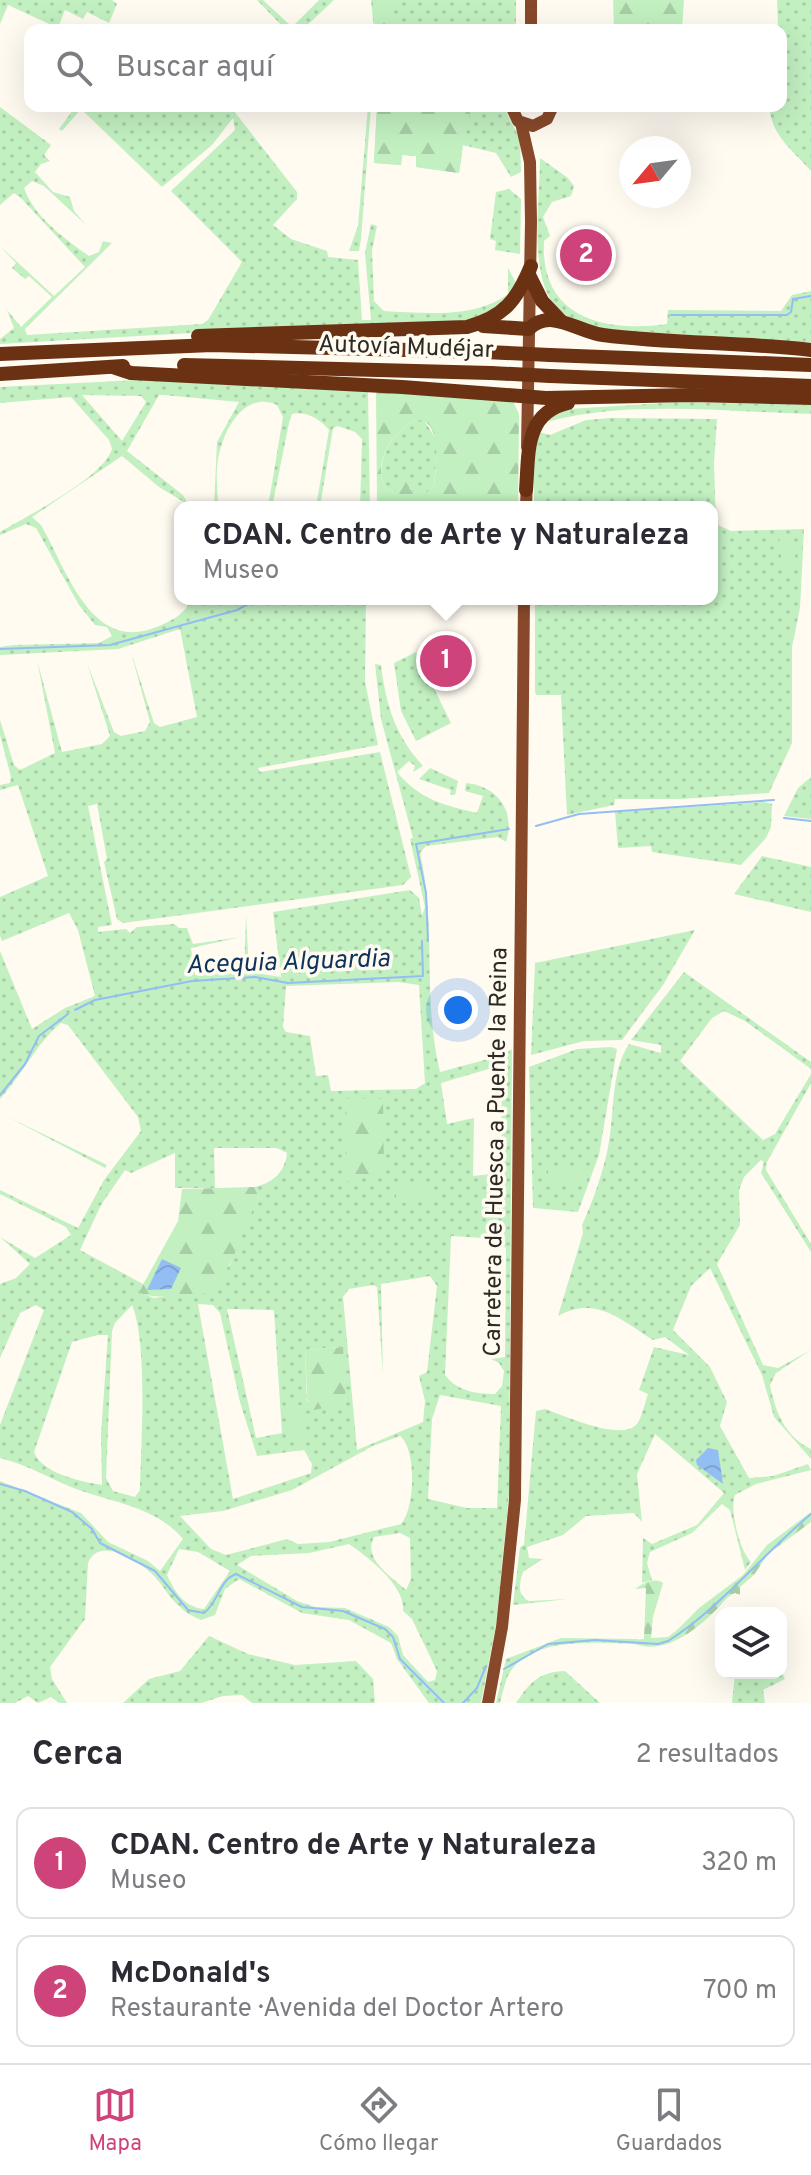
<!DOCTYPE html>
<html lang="es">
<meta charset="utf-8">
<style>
:root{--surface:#fff;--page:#f7f7f7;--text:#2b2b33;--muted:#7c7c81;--line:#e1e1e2;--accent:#ce447a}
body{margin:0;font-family:Overpass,sans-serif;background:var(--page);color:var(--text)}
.controls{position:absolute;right:24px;bottom:24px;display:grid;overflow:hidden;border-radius:16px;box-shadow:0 8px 32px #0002}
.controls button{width:72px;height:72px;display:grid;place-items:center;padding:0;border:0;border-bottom:2px solid var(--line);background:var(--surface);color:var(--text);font:40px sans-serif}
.compass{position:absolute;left:619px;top:136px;width:72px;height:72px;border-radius:50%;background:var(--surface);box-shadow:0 8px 32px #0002;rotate:241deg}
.you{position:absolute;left:458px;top:1010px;width:28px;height:28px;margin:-20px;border:6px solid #fff;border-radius:50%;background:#1a73e8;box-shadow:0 0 0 12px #1a73e833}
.badge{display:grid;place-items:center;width:52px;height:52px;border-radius:50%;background:var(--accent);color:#fff;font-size:26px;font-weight:700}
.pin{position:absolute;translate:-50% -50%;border:4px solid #fff;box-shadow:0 2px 8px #0006}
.popup{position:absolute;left:174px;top:501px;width:544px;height:104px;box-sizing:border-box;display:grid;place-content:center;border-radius:16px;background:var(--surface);filter:drop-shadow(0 2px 6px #0005);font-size:26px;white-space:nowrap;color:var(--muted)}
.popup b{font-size:30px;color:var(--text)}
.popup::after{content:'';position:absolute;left:50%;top:100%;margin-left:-16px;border:16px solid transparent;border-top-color:var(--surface)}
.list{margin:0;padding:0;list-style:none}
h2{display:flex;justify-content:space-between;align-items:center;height:104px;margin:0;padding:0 32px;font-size:34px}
h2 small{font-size:26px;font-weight:400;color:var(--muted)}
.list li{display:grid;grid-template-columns:52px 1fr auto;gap:24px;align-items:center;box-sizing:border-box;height:112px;margin:0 16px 16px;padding:0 16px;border:2px solid var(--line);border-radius:16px}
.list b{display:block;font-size:30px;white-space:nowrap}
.list p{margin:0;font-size:26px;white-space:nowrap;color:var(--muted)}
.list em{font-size:26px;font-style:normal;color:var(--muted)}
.icon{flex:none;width:44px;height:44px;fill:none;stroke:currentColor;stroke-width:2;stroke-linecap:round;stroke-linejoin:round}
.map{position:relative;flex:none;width:811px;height:1703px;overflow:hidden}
.search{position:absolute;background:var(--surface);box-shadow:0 8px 32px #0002;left:24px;right:24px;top:24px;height:88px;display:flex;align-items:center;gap:20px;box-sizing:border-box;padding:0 28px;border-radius:16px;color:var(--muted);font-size:30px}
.sheet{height:360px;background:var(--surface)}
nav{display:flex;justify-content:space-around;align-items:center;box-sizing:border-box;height:112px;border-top:2px solid var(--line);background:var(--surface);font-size:22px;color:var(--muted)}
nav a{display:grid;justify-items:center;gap:4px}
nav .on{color:var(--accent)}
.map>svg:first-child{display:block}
.green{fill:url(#green-dots);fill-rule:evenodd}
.forest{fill:url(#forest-firs);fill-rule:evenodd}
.pitch{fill:#c2f0c1}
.water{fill:url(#water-waves)}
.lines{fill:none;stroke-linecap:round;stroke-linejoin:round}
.stream{stroke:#93bef4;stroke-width:2}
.primary{stroke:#88492a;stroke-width:12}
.motorway{stroke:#6a3113;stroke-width:14}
.motorway-bridge{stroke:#6a3113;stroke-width:14}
.labels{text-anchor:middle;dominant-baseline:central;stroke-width:7;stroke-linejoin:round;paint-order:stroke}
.street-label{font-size:24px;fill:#2d2a24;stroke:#fffbf1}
.water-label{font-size:26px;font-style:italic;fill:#0e335d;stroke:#fffbf1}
</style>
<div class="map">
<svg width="811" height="1703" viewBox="0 0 811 1703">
<defs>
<pattern id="green-dots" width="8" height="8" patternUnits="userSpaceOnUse" patternTransform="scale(2)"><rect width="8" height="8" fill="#c2f0c1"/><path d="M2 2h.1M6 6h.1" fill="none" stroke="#a7cea6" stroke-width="1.8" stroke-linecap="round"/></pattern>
<pattern id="forest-firs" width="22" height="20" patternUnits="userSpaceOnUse" patternTransform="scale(2)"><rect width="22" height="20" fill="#c2f0c1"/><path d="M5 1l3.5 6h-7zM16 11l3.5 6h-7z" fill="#a7cea6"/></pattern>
<pattern id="water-waves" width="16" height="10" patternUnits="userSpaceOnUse" patternTransform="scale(2)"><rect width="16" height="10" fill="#93bef4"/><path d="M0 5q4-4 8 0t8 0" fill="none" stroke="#7fa3d1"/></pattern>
</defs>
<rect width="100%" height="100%" fill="#fffbf1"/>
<g class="green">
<polygon points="0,0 112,0 117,4 109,23 87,12 83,19 65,10 58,28 8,5 0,24"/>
<polygon points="257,0 263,0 292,27 319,0 334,0 302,30 286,30"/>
<polygon points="371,0 516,0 516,30 374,30"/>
<path d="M 777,0 L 811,0 L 811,171 C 792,149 772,137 769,106 L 781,106 Z"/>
<path d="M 76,106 L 230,106 L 297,192 L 297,199 L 273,225 L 291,239 L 327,251 L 328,257 L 358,260 L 362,320 L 371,320 L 365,253 L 371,224 L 377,226 L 372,250 L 374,301 L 384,311 C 423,313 475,319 508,294 L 508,268 L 517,285 L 510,300 L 469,321 L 278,328 L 0,344 L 0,339 L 14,328 L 7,310 L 21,327 L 52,297 L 29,276 L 25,279 L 12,268 L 16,263 L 0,246 L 54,296 L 85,267 L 20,197 L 14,193 L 0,205 L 0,107 L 51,145 L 44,155 L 50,161 L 41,164 L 35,172 L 53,192 L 70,197 L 74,211 L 86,225 L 44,186 L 32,181 L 24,188 C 34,217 65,239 89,256 L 99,252 L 103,241 L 112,243 L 25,329 L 27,335 L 202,324 L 208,320 L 242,262 L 171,191 L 235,130 L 233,118 L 212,145 L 162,187 L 81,109 L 62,131 L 59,129 Z"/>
<polygon points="368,106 371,106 361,239 359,251 349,251 358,226"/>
<polygon points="377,106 503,106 520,139 521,172 511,177 496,153 463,145 459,173 416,167 416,156 402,155 401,165 374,163"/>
<path d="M 540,158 L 568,178 L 574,186 L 571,196 L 552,202 L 543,217 L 550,236 L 544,241 C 540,317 603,333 667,324 L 668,310 L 781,311 L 792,295 L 811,291 L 811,344 L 605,329 C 589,325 572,322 559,310 C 527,281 540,200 540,158 Z"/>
<polygon points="509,189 521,199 520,254 495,250 496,241 490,239 496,192"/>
<path d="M 157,379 L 368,391 L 370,507 L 360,507 L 362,439 L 355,432 L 338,426 L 333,428 L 320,507 L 316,507 L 329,430 C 320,419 306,411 292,414 L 289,423 L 272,507 L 268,507 L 283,417 L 277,405 C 241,389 219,438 217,468 C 216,481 218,494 218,507 L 214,507 L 217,442 L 239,402 L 164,395 L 159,395 L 127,451 L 183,495 L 189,505 L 159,487 L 122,456 L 32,517 L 41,525 C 67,570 92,656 159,626 C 173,620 185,614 191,599 L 366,599 L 365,682 L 378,745 L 258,768 L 260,772 L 380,752 L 411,877 L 403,885 L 123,923 L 117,919 L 104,862 L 107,859 L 97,804 L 88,806 L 112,925 L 98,927 L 98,932 L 126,929 L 130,933 L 137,927 L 174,924 L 179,928 L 187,928 L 193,944 L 241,937 L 191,948 L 195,975 L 244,973 L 246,915 L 249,972 L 281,977 L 273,912 L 410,890 L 419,898 L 422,916 L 425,907 L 410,839 L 413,838 L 381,719 L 375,664 L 381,665 C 386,705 395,735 423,766 L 413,772 L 415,766 L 409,761 L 397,772 C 420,800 444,805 477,813 L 483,796 L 465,791 L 466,783 C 498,786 516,812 506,842 L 498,837 L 426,846 L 420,853 C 437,925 422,1000 440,1072 L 503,1055 L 512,1049 L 509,1495 L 496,1625 L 481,1703 L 429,1703 L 397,1659 L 391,1643 L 349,1620 L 302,1613 L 239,1579 L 225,1589 L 215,1615 L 201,1620 C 194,1617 186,1613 180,1607 C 170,1599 164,1587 156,1578 C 143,1563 100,1534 88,1563 L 85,1619 L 50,1667 L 52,1679 L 67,1703 L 59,1703 L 51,1697 L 38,1703 L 28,1696 L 15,1703 L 0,1703 L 0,1481 L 81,1513 L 108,1542 L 148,1561 L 160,1571 L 183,1539 C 153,1503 103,1502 64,1484 C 42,1474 24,1464 0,1458 L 0,1425 L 44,1310 L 36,1305 L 20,1313 L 0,1358 L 0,1284 L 16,1278 L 30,1264 L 0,1237 L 35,1258 L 71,1235 L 66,1227 L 0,1194 L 0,1190 L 78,1228 L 104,1180 L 141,1131 L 138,1117 L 68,1025 L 61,1023 C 36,1044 22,1075 0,1099 L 0,951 L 32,1029 L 65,1008 L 95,996 L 78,930 L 69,913 L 2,941 L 0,936 L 0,897 L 48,876 L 18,785 L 0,790 L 0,785 L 10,783 L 11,777 L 0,735 L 0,720 L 14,765 L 20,770 L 55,753 L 37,660 L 62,752 L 102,744 L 110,736 L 87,663 L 114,732 L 121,736 L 145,731 L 150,722 L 131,652 L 154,723 L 160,727 L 197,717 L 180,629 L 118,649 L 0,655 L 0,647 L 14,645 L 99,643 L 112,636 L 107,627 L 95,625 L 79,605 L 36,528 L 26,524 L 0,535 L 0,532 C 27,516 103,478 112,449 L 109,440 L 71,397 L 0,403 L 0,387 ZM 82,395 L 141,396 L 146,402 L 122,441 ZM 398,982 L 419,985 L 425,1083 L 416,1089 L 331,1091 L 328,1075 L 316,1076 L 310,1036 L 286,1032 L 283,1027 L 286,986 ZM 502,1065 L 501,1173 L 473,1176 L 474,1118 L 447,1124 L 441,1083 ZM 214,1148 L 277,1148 L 287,1153 C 285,1172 273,1183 254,1187 L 259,1197 L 242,1229 L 230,1265 L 191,1292 L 154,1298 L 139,1292 L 143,1284 L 80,1250 L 101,1205 L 125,1170 L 131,1173 L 175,1153 L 175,1188 L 215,1188 ZM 451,1236 L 499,1239 L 506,1249 L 505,1357 L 491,1359 L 499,1363 L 504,1371 L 502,1386 L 495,1394 C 476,1394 457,1391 445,1375 ZM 430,1276 L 437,1286 L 427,1372 L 419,1376 L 425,1401 L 423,1422 L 357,1450 L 343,1297 L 349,1289 L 373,1285 L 377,1287 L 383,1375 L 381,1284 ZM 198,1304 L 213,1305 L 220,1313 L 240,1402 L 257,1456 L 304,1450 L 312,1464 L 311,1473 L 233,1499 ZM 132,1305 C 148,1343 141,1445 140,1490 L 135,1497 L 113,1491 L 106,1478 L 112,1331 L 115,1323 ZM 227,1309 L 274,1310 L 282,1433 L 256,1438 ZM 98,1335 L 108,1335 L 101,1434 L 102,1485 C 82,1482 41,1473 34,1452 L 72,1342 ZM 342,1347 L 346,1404 L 307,1402 L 305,1350 ZM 440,1395 L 501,1406 L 497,1508 L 467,1508 L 428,1499 L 432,1419 ZM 400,1436 C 417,1449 415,1509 401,1524 L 329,1542 L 298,1544 L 287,1539 L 226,1555 L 211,1549 L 180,1516 L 223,1511 L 292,1490 L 373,1446 ZM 400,1533 L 410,1538 L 411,1579 L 406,1590 C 392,1577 362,1559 374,1537 ZM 349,1544 C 368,1557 406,1586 403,1611 L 412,1619 L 437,1671 L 435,1680 L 428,1682 L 403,1655 L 398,1636 L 389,1627 L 345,1608 L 315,1607 L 297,1601 L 237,1565 L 251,1556 L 309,1553 ZM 179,1549 L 198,1552 L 230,1571 L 204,1609 C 184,1607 175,1592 167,1575 Z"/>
<path d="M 679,402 L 811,405 L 811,414 C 726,412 633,400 550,421 L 545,417 L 569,409 Z"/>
<polygon points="611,418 717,419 714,463 716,524 731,531 804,529 800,608 792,647 792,743 769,793 681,799 615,799 614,805 567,815 561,695 536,695 535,691 535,599 712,599 712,507 534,507 534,461 539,432 550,435 586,420"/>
<path d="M 417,420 L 424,420 L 438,442 L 434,486 L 420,499 L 409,488 L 393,493 L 384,486 C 374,460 394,429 417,420 Z"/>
<polygon points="416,652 451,723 416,741 401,711 394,663"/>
<polygon points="430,768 458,781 455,795 450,795 451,790 419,779"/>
<polygon points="811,777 811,819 784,816 798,788"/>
<polygon points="764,802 772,804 771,827 766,838 741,865 652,852 651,846 618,848 615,812"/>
<polygon points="762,856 811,867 811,912 734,894"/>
<polygon points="695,930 663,985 622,1040 584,1041 531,1055 535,963"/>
<path d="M 684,972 L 811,1062 L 811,1069 L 745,1021 L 724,1011 L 712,1018 L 680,1061 L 763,1140 L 775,1134 L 811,1074 L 811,1083 L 767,1162 L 766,1170 L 811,1244 L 811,1252 L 761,1173 L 764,1162 L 761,1160 L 744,1177 L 739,1190 L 740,1225 L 717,1264 L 763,1365 L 778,1368 L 811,1350 L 776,1373 L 770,1385 C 775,1411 785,1437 811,1449 L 811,1459 L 774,1417 L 762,1375 L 710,1268 L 691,1286 L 673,1330 L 710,1367 L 727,1402 L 720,1426 L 749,1478 L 773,1476 L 808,1464 L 811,1470 L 756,1484 L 735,1495 C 729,1509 740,1552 751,1562 L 745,1570 L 730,1510 L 722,1504 L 692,1533 L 650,1552 L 647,1563 L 652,1580 L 642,1583 L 643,1538 L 652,1544 L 697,1525 L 724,1493 L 655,1434 L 637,1474 L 642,1522 L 634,1513 L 586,1516 L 563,1535 L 527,1547 L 529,1558 L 543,1559 L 523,1572 C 519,1584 517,1595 529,1601 L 568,1599 L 513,1605 L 520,1547 L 524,1545 L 536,1411 L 545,1409 C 565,1416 622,1442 637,1424 C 642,1417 645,1402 648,1394 L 639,1390 L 654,1347 L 689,1355 L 665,1337 L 653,1340 C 621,1320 596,1295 558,1316 L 583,1233 L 582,1225 C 593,1201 603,1173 608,1147 C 615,1115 610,1072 629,1044 L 661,1053 L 661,1045 L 631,1040 Z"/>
<polygon points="611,1047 617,1049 599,1155 578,1212 533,1208 529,1067 577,1049"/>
<polygon points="8,1117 107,1165 105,1168"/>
<polygon points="209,1636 248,1654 295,1665 356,1661 373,1679 375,1703 252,1703 242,1695 223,1696 201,1703 123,1703 149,1679 180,1671"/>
<path d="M 561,1638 L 638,1639 L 635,1644 C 598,1643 526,1635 507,1678 C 504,1686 502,1695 500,1703 L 496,1703 L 506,1659 Z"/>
<polygon points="781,1670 785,1679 763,1690 765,1703 732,1703 735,1673 781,1673"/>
<path d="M 565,1671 L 600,1703 L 516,1703 C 530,1682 539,1672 565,1671 Z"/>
</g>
<g class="forest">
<polygon points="373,0 393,0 392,22 397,30 374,30"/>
<polygon points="613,0 684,0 682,30 614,30"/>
<polygon points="377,106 471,106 466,134 472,147 463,145 459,173 416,167 416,156 402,155 401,165 374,163"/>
<path d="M 376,392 L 513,401 L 519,414 L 518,507 L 377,505 ZM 417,420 C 443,420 436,468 434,486 L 420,498 L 409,488 L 415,482 L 408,477 L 393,493 L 384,486 C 373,461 394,429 417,420 Z"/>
<polygon points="345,1099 383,1099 384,1170 346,1182"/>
<path d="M 254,1187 L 259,1197 C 242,1228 235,1267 210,1293 C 188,1292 157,1302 139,1292 L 178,1221 L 182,1189 Z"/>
<polygon points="343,1347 346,1404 308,1411 305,1350"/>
<path d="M 811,1512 L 811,1522 L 768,1554 L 754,1575 L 740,1587 L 740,1595 L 735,1593 C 726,1597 724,1602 717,1609 C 696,1630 666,1655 635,1644 L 634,1640 L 644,1639 L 646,1588 L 635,1589 C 643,1583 655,1577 663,1583 L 653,1617 L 651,1638 L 668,1637 L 677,1630 L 699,1608 L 743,1575 L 767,1545 Z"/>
</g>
<g class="pitch">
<polygon points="793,534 796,566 782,567 779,535"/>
<polygon points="586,1167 587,1185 548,1187 548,1168"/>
<polygon points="434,1184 434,1202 396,1203 396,1185"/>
<polygon points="302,1405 305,1440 290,1441 287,1406"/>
</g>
<g class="water">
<polygon points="162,1259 181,1268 171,1289 147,1290"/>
<polygon points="708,1448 718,1450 723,1484 697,1465 696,1460"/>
</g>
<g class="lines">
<g class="stream">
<polyline points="671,315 787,315 791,312 793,299 811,296"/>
<polyline points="0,649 110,645 237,610 257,599"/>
<polyline points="784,818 811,821"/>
<polyline points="536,826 579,814 774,800"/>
<polyline points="428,941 426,893 416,844 509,829"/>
<polyline points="75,1010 95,1000 192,981 255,977 288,983 423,976 422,941"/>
<polyline points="0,1095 25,1064 39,1036 68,1014"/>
<path d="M 0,1484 L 25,1491 L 72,1512 L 92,1529 L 100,1543 L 155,1571 L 188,1610 L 204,1613 C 219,1602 218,1581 236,1574 L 302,1607 L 343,1611 L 385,1629 L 393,1637 L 400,1659 L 444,1703"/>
<path d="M 504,1669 L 548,1644 L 595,1640 L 658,1644 L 668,1641 C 718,1610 764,1553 811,1514"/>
<polyline points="463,1703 477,1688 486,1666"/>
</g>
<g class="primary">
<polyline points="531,30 531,0"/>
<polyline points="511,106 518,121 533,126 547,119 553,106"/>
<polyline points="521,123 530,162 531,222 527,447"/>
<polyline points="526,507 527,481"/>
<polyline points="488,1703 502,1627 515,1500 524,599"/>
</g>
<g class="motorway">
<polyline points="530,277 542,301 561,321"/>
<path d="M 483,326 L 529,329 C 550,307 578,332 603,335 C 672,344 742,342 811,350"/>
<path d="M 198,336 L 467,327 C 504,317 517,300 531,266"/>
<polyline points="0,354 212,345 486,352"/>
<polyline points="550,355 811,365"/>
<polyline points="184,365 491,373"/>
<polyline points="113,367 131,373 402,387 546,398 692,395 811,398"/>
<polyline points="0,374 123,366"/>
<polyline points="550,376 811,386"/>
<path d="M 526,490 C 529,454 524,413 568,403"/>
</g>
<g class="motorway-bridge">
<polyline points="486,352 550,355"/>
<polyline points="491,373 550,376"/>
</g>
</g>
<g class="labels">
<g class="street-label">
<text transform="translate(406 348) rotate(2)">Autovía Mudéjar</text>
<text transform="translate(497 1152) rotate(-89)">Carretera de Huesca a Puente la Reina</text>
</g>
<g class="water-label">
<text transform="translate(288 963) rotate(-2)">Acequia Alguardia</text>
</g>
</g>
</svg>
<div class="controls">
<button><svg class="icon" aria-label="layers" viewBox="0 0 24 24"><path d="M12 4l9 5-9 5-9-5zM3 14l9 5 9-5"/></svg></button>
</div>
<svg class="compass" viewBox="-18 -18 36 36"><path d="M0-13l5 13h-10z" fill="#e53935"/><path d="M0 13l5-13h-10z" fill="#7c7c81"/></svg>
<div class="you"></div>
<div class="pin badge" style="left:446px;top:661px">1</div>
<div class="popup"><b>CDAN. Centro de Arte y Naturaleza</b>Museo</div>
<div class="pin badge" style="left:586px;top:255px">2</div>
<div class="search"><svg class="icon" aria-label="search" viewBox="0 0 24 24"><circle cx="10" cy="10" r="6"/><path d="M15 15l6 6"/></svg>Buscar aquí</div>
</div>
<section class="sheet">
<h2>Cerca<small>2 resultados</small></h2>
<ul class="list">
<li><span class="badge">1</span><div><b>CDAN. Centro de Arte y Naturaleza</b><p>Museo</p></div><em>320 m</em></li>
<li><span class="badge">2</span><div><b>McDonald's</b><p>Restaurante · Avenida del Doctor Artero</p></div><em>700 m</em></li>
</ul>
</section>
<nav>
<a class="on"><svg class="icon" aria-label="map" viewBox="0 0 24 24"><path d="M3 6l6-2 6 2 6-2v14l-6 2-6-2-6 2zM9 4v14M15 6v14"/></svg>Mapa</a>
<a><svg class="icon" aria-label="directions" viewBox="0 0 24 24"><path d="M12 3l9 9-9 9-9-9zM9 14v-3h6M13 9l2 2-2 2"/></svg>Cómo llegar</a>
<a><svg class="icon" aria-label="saved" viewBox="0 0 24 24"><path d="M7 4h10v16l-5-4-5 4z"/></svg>Guardados</a>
</nav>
